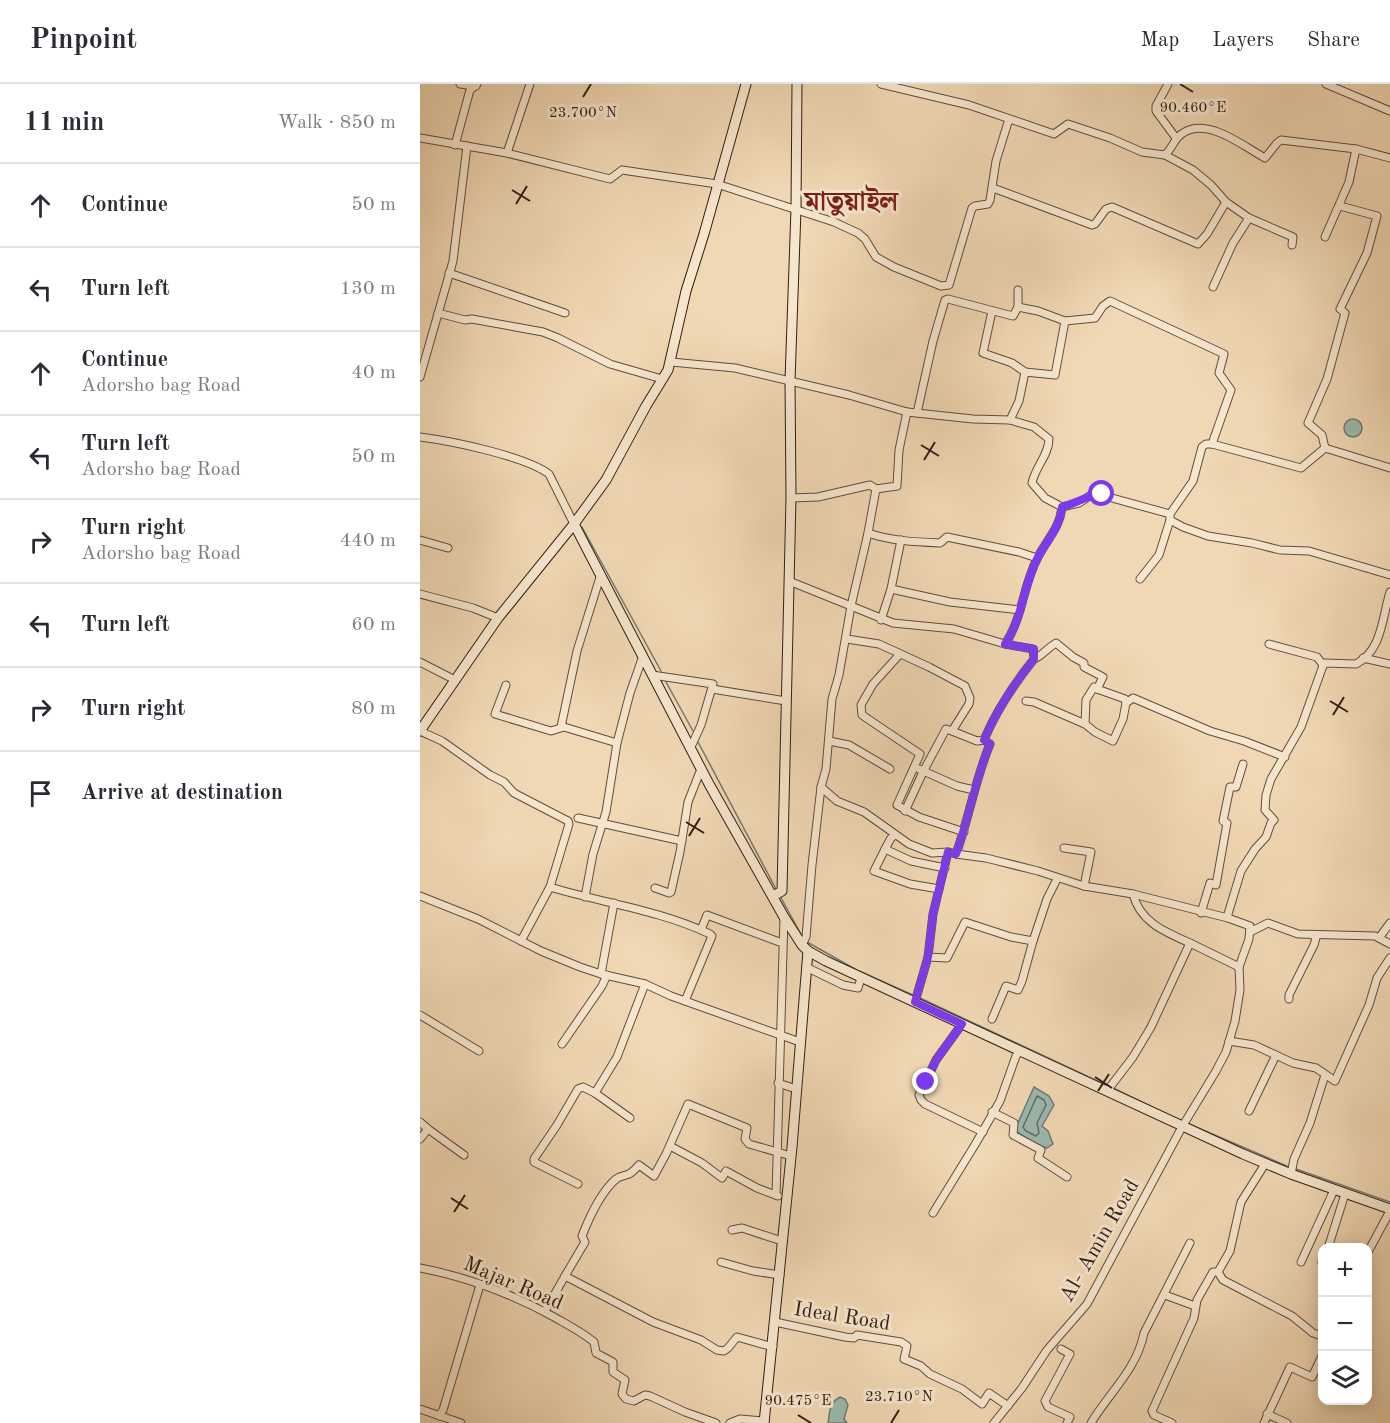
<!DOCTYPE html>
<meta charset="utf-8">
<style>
:root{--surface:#fff;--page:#f7f7f7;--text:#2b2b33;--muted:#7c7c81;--line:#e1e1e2}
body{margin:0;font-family:"Old Standard TT","Noto Serif Bengali",serif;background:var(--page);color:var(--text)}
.controls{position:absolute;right:18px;bottom:18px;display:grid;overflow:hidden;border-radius:12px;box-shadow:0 3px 15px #0003}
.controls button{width:54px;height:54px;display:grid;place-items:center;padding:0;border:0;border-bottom:2px solid var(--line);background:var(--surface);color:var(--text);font:30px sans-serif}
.stop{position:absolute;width:18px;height:18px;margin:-14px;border:4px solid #7c3aed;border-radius:50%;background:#fff}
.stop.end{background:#7c3aed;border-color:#fff;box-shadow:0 2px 6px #0008}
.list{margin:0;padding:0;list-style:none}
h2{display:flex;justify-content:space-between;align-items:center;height:78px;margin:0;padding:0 24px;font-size:26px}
h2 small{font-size:20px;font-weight:400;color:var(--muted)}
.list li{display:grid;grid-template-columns:39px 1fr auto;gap:18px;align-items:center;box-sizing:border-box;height:84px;padding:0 24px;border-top:2px solid var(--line)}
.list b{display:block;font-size:22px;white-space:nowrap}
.list p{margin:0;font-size:20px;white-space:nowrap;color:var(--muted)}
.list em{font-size:20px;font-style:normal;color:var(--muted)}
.icon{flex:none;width:33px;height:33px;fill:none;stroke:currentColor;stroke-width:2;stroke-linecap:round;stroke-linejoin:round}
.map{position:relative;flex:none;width:970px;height:1339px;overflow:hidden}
header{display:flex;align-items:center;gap:36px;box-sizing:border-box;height:84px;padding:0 30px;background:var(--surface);border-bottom:2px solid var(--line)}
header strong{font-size:28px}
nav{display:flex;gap:33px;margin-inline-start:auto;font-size:21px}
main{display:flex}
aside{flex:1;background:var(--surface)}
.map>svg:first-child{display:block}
.water{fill:#9bb9b0;stroke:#707b72;stroke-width:1.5}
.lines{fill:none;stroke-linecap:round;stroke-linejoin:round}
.shore{stroke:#666b62;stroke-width:1.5}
.stream{stroke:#707b72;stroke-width:1.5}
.street-casing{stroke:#604c3d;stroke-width:9}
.secondary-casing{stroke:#301d15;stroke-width:11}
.street{stroke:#f6e6ce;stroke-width:7}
.secondary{stroke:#f6e6ce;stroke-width:9}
.route{stroke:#7c3aed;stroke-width:8}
.ticks{fill:none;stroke:#301d15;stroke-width:2}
.labels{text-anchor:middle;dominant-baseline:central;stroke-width:6;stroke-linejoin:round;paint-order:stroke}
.street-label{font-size:21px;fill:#301d15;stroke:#f6e6ce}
.district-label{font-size:27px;font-weight:bold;fill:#7a1f14;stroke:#f6e6ce}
.ticks-label{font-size:15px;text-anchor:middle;fill:#301d15;stroke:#f6e6ce;stroke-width:6;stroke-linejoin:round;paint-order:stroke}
</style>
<header>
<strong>Pinpoint</strong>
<nav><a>Map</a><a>Layers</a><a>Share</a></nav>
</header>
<main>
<aside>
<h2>11 min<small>Walk · 850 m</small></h2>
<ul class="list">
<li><svg class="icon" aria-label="ahead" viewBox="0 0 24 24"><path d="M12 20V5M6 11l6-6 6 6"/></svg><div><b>Continue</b></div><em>50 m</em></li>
<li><svg class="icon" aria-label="left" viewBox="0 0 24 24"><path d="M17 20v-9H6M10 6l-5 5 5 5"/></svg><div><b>Turn left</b></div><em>130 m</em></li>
<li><svg class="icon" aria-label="ahead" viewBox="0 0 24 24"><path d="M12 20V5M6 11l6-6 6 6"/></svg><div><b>Continue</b><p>Adorsho bag Road</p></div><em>40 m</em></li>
<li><svg class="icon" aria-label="left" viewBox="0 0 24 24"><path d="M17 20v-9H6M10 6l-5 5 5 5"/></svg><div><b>Turn left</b><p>Adorsho bag Road</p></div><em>50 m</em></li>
<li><svg class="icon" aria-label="right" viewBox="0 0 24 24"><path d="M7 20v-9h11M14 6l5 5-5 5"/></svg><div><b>Turn right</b><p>Adorsho bag Road</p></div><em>440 m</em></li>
<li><svg class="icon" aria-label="left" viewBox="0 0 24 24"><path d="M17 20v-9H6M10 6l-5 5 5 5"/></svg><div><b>Turn left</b></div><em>60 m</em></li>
<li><svg class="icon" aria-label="right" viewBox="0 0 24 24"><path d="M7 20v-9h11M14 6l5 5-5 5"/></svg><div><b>Turn right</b></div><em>80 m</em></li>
<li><svg class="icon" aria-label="arrive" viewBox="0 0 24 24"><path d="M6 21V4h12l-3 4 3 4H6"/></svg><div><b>Arrive at destination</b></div></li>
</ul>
</aside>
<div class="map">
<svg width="970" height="1339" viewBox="0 0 970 1339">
<rect width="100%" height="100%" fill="#f1d8b4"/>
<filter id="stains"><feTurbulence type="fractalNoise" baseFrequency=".00333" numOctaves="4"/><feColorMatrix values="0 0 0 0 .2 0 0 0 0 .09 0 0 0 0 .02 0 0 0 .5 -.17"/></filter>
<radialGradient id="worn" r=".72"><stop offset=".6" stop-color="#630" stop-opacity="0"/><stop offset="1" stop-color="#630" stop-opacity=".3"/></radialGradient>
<g class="water">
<circle cx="933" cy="344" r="9"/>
<polygon points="614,1003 629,1012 634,1021 622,1042 628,1047 633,1060 627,1064 618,1062 596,1047 597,1041"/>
<path d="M 420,1313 L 425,1315 L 428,1321 L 424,1335 L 427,1339 L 408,1339 C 410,1327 409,1319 420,1313 Z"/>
</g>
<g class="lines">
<polygon class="shore" points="617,1012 624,1016 626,1021 617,1039 619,1049 616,1052 606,1047 603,1043"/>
<g class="stream">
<polyline points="162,443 241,587"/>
<polyline points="246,598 273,647"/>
<polyline points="278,658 356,805"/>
<polyline points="360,812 382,852"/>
<polyline points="387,858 435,885"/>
<polyline points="439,887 495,912"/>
<polyline points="500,914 688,1002"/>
<polyline points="693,1004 732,1023"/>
<polyline points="769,1040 867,1082"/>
<polyline points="876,1085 970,1118"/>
</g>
<g class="street-casing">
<g id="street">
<polyline points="40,0 56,2"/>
<path d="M 461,0 L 549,21 L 634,50 L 648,40 L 690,54 L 722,68 L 745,71 C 753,64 754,54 763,49 C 788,33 823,62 845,74 L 857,59 L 861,56 L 936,65 L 970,74"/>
<polyline points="748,0 736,22 736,27 756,54"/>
<polyline points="906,0 970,27"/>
<polyline points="0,54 87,69 190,95 202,86 297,100 414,138 438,149 445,155 456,173 474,183 521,202 529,201 552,124 555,122 568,120 570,116 576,77 589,35"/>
<polyline points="35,61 50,6 57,0"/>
<polyline points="87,69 110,0"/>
<polyline points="745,71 773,86 791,101 806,118 829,134 873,153 872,161"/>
<polyline points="573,104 672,141 675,140 686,125 692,123 778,160 787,150 806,118"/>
<polyline points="905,153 929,98 936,65"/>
<polyline points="29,189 145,229"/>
<polyline points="793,203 813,159 829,134"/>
<polyline points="598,223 618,227 645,237 675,234 683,222 690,217 804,270 799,289 811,306 792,360"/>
<polyline points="572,227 563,269 592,279 605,288"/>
<polyline points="18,229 45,236 52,235 123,248 138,254 190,280 242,295"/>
<path d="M 251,278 L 315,284 L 429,311 L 487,328 L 553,335 L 590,336 L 614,343 L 629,355 C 629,371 615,383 612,399 L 625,414 L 642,423 C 640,444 627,455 618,473 C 603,500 603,534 585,560 L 613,565 L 614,575 C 594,600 576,627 564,656 L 570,660 C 555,696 549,734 536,770 L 528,768 L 513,830 L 508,873 L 495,918"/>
<polyline points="0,293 33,177 47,62"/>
<polyline points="497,329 513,257 525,216 528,215 593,232 598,223 598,206"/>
<polyline points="590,336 599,317 605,288 635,291 645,237"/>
<path d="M 0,353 C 31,357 105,372 129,390 L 154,440"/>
<polyline points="905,364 902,351 888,339 907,295 925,229 920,225 947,169 957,132 920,122"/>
<polyline points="371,414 398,413 450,401 456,405"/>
<polyline points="642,423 659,419 674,409 750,430 773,397 782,363 786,360 792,360 881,384 905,364 970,384"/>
<polyline points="750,430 750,436 763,443 788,452 832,459 860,466 889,467 970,491"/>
<path d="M 448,449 C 471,457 496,458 520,459 L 527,453 L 599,468 L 617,474"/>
<polyline points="0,456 28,464"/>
<polyline points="720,495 739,471 750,436"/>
<polyline points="369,497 473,539 534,545 585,560"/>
<polyline points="471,505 530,518 600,526"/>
<polyline points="0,510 53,524 78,534"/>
<polyline points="461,536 471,505 481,456"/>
<polyline points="427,555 459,560 509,583 545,602 550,614 549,620 532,647 526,645 503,688 485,727"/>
<polyline points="849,560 897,573 903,581"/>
<polyline points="480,570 453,600 441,621 442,631 500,670 477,721 499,733 544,748"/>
<polyline points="943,574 970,580"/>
<path d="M 614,575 C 622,572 626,565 636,559 L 653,573 L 664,579 L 664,583 L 683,593 L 677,605 L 705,615 L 706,619 L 713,614 L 790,647 L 824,657 L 865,673"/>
<polyline points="0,578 35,596"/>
<polyline points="232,591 293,600 281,641 271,663"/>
<polyline points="86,601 75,630 131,647 144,643 197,659"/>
<polyline points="292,605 366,617"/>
<polyline points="606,617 614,618 665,640 675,648 693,657 703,635 706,619"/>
<polyline points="665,640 666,616 674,603 677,605"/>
<polyline points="141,643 157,567 181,490"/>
<polyline points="0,647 22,657 70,691 84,698 94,709 148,737 149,740 130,803 101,857"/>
<polyline points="532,647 557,657 564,656"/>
<polyline points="409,657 429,661 470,685"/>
<polyline points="499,685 537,702 554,706"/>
<polyline points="401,703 417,717 444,728 489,760 512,769 528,768"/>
<polyline points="158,734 262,757"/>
<polyline points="475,751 471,754 465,765 491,777 525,784"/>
<polyline points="644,764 671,768 664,802"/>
<polyline points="465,765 454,787 490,800 519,805"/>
<polyline points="536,770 566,774 618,787 664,802 713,810 808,834"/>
<path d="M 130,803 C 183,819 239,826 290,850 L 292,852 L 265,917"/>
<polyline points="235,804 249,809 251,808 260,768 268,718 281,685"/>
<path d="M 713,810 C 720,838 745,848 770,859"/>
<polyline points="0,812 58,835 121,867 160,883 181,890 225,900 251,912 380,958"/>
<polyline points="165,813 173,770 186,728 197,659 210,609 223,572"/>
<polyline points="781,829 790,799 796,801 807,739 803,737 810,703 816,703 823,680"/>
<polyline points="281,846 287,831 362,859"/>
<polyline points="830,848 848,839 878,850 955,852 970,860"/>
<polyline points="959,854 970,839"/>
<polyline points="382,861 386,853 392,781 401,703 406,685 412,615 419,591 431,522 448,449 456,405 477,402 479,366 487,328"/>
<polyline points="508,873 527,874 545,838 591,853 613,857 627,815 637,795"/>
<polyline points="386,883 423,901 438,904 441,894"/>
<polyline points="181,890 194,819"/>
<polyline points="869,915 869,911 894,861 896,854 893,851"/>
<polyline points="0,931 59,967"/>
<polyline points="572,935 586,902 598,906 602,897 613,857"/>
<polyline points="542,940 516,976 499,1011 501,1016 505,1020 563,1048"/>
<polyline points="809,957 834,961 873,979 896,984 915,997 949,921 957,894 970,874"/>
<polyline points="142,960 182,902 187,891"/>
<polyline points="358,999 376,1005"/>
<polyline points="687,1007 713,973 731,943 770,859 819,883"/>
<polyline points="175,1009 197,973 225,900"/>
<polyline points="829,1027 856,971"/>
<polyline points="572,1028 594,1039 593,1051 621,1066 618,1074 647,1093"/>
<polyline points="0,1038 8,1045 0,1055"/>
<polyline points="8,1045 44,1071"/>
<polyline points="250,1062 282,1079 302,1094 306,1087 337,1104 358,1112"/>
<polyline points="871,1090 874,1075 890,1039 905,991"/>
<polyline points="158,1100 114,1078 114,1075 137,1041 158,1005 163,1003 175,1009 210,1034"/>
<polyline points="356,1111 364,833"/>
<polyline points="513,1129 556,1059 580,1017 596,972 600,967"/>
<polyline points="312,1146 322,1144 362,1157"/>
<polyline points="908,1164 925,1110"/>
<polyline points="948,1168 970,1127"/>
<polyline points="902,1177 902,1179"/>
<polyline points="301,1178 333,1187 360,1191"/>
<polyline points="881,1178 914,1106"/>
<path d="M 0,1184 C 47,1193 94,1211 134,1233 C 148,1241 162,1248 174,1258 L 176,1269 L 193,1278 L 193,1288 L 205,1296 L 202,1310 L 206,1315 L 214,1317 L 225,1311 L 230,1312 L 265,1328 L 296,1339"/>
<polyline points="798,1188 803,1196 872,1232 893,1249 902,1252"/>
<path d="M 145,1192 L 165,1158 L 162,1152 C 169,1134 181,1108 196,1095 C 200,1092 204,1092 209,1090 C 213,1088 216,1084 219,1081 L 234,1092 L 246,1070 L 268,1020 L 327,1044 L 325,1055 L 329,1060 L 371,1072"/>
<polyline points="745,1211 775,1222"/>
<polyline points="125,1227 145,1192 233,1238 281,1256 297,1266 304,1267 308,1264 317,1253 353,1263"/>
<polyline points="355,1238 425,1253 434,1254 437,1251 481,1258 487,1262 484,1275 501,1282 510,1290 542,1305 562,1320 569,1309 588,1322"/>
<polyline points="641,1265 650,1270 625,1317 628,1323 650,1333 647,1339"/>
<polyline points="0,1325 41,1339"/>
<polyline points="847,1330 867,1339"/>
<polyline points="19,1332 23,1326 60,1201"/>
<polyline points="310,1339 320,1335 345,1337"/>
<path d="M 574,1339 L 602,1304 L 627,1266 L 667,1220 L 762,1043 L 796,987 L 806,968 L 815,937 L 820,906 L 819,883 L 829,855 L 830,842 L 808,834 L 808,830 L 821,787 L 835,765 L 846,753 L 851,739 L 854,736 L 845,726 L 846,711 L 851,695 L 881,643 L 904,579 L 936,580 C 962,567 962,534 970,508"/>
<path d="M 671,1339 C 689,1309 717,1285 724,1249 L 770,1159"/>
<polyline points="752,1339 734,1331 732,1327 774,1234 777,1216 793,1188 798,1188 810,1167 821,1118 845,1080"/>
<polyline points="844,1339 870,1283 892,1293 902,1272"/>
</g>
</g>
<g class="secondary-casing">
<g id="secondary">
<polyline points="154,440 289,700 364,833 382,861 388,867 406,877 823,1070 871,1090 970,1125"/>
<polyline points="0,647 78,534 154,440 186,396 226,322 248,286 266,207 284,150 326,0"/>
<polyline points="353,812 362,807 371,414 370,297 376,125 377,0"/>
<polyline points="344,1339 372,1063 388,867"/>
</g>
</g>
<use href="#street" class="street"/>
<use href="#secondary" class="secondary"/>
</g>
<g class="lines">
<path class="route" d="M 506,998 L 516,976 L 542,940 L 495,918 L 508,873 L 513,830 L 528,768 L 536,770 C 549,734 555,696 570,660 L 564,656 C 576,627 594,600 614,575 L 614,565 L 585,560 C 603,534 603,501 618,473 C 627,456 640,444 642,423 C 654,420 673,409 682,410"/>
</g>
<path class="ticks" d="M 760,0 L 773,8M 163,13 L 171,0M 92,106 L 110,117M 96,120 L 107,102M 501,361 L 519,372M 504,376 L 515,358M 910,617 L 928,628M 913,631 L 924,613M 266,738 L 284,749M 269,752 L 280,734M 675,993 L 692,1004M 678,1007 L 689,990M 31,1114 L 48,1125M 34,1128 L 45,1111M 378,1331 L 391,1339M 471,1339 L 479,1326"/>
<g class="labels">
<g class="street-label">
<text transform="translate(680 1157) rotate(-60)">Al- Amin Road</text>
<text transform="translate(93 1200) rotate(23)">Majar Road</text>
<text transform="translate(422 1233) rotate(9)">Ideal Road</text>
</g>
<g class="district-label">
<text x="431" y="118">মাতুয়াইল</text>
</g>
</g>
<g class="ticks-label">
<text x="773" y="28">90.460°E</text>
<text x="163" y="33">23.700°N</text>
<text x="479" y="1317">23.710°N</text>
<text x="378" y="1321">90.475°E</text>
</g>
<rect width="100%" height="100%" filter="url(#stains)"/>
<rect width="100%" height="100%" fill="url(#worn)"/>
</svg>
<div class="controls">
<button>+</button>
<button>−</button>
<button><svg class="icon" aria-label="layers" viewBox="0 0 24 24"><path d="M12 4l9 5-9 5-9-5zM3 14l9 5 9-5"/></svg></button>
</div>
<div class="stop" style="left:682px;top:410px"></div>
<div class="stop end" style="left:506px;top:998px"></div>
</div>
</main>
